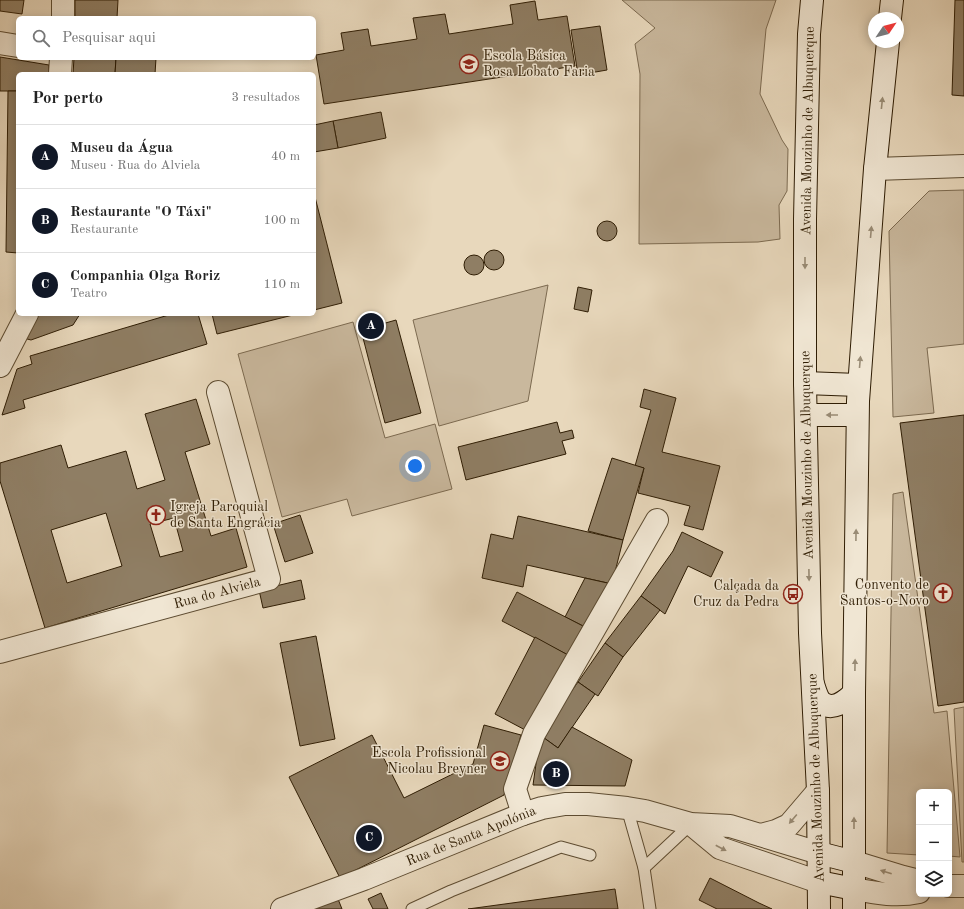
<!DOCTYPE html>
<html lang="pt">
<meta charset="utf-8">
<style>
:root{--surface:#fff;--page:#f6f6f6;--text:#222;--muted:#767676;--line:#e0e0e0;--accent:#111827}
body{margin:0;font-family:"Old Standard TT",serif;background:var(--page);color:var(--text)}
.controls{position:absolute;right:12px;bottom:12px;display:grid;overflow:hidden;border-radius:6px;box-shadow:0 2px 10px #0003}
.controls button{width:36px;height:36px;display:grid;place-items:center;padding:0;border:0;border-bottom:1px solid var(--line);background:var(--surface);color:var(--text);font:20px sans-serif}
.compass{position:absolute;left:868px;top:12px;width:36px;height:36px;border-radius:50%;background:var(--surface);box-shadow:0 2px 10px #0003;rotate:55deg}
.you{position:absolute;left:415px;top:466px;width:14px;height:14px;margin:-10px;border:3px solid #fff;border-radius:50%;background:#1a73e8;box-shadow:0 0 0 6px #1a73e833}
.badge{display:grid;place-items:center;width:26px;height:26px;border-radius:50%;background:var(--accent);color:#fff;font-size:13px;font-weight:700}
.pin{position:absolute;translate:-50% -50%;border:2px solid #fff;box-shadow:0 1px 4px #0006}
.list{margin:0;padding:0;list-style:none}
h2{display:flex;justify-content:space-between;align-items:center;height:52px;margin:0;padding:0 16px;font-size:17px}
h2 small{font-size:13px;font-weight:400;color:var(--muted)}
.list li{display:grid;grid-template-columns:26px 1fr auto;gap:12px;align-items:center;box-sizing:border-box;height:64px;padding:0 16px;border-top:1px solid var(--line)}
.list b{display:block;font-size:15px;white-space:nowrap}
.list p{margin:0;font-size:13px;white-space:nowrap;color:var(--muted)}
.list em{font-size:13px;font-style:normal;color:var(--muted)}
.icon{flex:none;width:22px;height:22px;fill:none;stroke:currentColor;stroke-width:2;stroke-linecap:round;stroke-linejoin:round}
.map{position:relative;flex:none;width:964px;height:909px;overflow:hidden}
.search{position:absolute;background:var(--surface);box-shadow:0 2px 10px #0003;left:16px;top:16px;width:300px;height:44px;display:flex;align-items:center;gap:10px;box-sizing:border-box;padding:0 14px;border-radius:6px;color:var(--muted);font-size:15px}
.panel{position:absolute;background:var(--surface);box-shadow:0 2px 10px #0003;left:16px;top:72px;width:300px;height:244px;border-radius:6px}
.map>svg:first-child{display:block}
.green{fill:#c9b89d;stroke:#7c6a50}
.building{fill:#8f7e64;stroke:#2f1d04;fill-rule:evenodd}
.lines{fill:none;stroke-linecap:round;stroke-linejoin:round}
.service-casing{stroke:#5d4c32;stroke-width:13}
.minor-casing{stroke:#5d4c32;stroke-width:24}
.tertiary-casing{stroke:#5d4c32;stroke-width:24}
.secondary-casing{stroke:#2f1d04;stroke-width:24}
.service{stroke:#f0e6d3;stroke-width:11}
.minor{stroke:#f0e6d3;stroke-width:22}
.tertiary{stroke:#f0e6d3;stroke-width:22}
.secondary{stroke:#f0e6d3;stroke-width:22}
.oneway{fill:#998c76}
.labels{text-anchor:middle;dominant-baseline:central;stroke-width:3;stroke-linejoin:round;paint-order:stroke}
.poi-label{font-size:14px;fill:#2f1d04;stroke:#f0e6d3;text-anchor:end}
.street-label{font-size:14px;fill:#2f1d04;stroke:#f0e6d3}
</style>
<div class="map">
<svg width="964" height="909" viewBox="0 0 964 909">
<rect width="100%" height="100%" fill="#e8d8bc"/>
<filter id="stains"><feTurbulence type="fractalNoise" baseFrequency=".005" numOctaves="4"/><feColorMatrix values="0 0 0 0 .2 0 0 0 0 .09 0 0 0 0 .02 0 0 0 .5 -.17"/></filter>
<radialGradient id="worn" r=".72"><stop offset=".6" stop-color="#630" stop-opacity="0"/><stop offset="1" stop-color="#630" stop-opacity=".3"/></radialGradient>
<g class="green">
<polygon points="622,0 776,0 766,29 760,94 782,140 788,149 787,191 779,205 780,239 758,242 639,244 640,74 635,44 655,28"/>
<polygon points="964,190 964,344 927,348 934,413 893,417 889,231 929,191"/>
<polygon points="548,285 528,401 439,426 413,320"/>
<polygon points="353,322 385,438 435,424 452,489 352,516 347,499 282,517 238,354"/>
<polygon points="903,492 934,713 947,711 960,857 949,856 949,792 919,792 919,855 887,853 893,494"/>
<polygon points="964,707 964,862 962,862 954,709"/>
</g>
<g class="building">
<polygon points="0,0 24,0 22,14 0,11"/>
<polygon points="75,0 118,0 117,18 75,18"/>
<polygon points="955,0 964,0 964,96 952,95"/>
<polygon points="535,1 538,20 567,16 575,66 324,104 316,55 344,50 341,33 368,29 371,46 417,39 413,18 445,14 449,34 513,24 510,5"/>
<polygon points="600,26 607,70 578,75 571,30"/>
<polygon points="0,57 49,65 49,74 18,74 18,91 0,91"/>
<polygon points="74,58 116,58 115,74 73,74"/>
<polygon points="116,58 156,58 155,74 115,74"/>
<polygon points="8,91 18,91 18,253 6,252"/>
<polygon points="381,112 386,138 338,148 333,121"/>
<polygon points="333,121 338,148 314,152 314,125"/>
<polygon points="314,197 315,197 342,303 314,310"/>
<circle cx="607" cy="231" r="10"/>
<circle cx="494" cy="260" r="10"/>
<circle cx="474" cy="265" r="10"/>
<polygon points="578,287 592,290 588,312 574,309"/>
<polygon points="27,314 80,314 73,325 31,340 16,336"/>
<polygon points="172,314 198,314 207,344 23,400 25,408 2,415 17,369 32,364 30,356"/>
<polygon points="212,314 297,314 217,334"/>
<polygon points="396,320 421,413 385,423 361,330"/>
<polygon points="644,389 676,398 662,452 720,466 703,530 684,525 690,506 638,493 644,468 635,466 651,410 640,407"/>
<path d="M 196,399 L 210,444 L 185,452 L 211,536 L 236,528 L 247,567 L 45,628 L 0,481 L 0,463 L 61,445 L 68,468 L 126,451 L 137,489 L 165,480 L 145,414 ZM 106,513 L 122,566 L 67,583 L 51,530 ZM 174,518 L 183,551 L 160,557 L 150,524 Z"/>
<polygon points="964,415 964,702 938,706 900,423"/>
<polygon points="557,422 560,433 572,430 574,438 562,441 566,454 466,480 458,447"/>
<polygon points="612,458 644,468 623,540 588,531"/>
<polygon points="300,515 313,553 285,562 273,524"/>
<polygon points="518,516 623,540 612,584 527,565 523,587 482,578 491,534 513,539"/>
<polygon points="682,532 723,552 711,577 688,566 665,614 641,596 673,551"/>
<polygon points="585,578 612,584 583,626 565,617"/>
<polygon points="301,580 305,599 263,608 259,590"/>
<polygon points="517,592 583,626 568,655 502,621"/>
<polygon points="641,596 660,610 623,657 605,643"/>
<polygon points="316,636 335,739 300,746 280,643"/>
<polygon points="535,637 568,655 529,732 495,714"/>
<polygon points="605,643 623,657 598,696 578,682"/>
<polygon points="578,682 595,694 558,748 540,735"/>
<polygon points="484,725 521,735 504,795 340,878 289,777 372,735 404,798 473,764"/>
<polygon points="572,727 632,760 625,786 533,785 540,735 558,748"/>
<polygon points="710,878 759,903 772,909 717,909 699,900"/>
<polygon points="615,889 618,909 468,909"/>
<polygon points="381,893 388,909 373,909 368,899"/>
<polygon points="338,899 342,909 313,909"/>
</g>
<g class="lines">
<g class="service-casing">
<g id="service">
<polyline points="627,808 644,868 650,909"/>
<polyline points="644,868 691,824"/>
<polyline points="412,909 451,891 561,847 590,855"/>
</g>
</g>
<g class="minor-casing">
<g id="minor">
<polyline points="63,18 63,0"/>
<polyline points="0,43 18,46"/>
<polyline points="60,74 61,58"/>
<polyline points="875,169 964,166"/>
<polyline points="0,366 27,314"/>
<polyline points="0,652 269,579 218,392"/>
<polyline points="523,814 515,789 534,734 657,520"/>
</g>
</g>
<g class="tertiary-casing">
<g id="tertiary">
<polyline points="691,824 720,848 819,882"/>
<polyline points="761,835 776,831 789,825 818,791"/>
<polyline points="854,862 903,877 919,881"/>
<polyline points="949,886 964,886"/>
<path d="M 854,889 C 876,893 897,897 919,892"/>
<polyline points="282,909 364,879 523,814 542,808 565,804 588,804 627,808 645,811 691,824 730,826 819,853"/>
</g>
</g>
<g class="secondary-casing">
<g id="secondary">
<polyline points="812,0 809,34 805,219 805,383 810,633 818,791 819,909"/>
<polyline points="890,18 892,0"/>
<polyline points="805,383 858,385"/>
<polyline points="806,415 857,415"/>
<path d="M 813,684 C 815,690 817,698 821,702 C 832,712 846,701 854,693"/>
<polyline points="819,853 854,862"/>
<polyline points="819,882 854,889"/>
<polyline points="854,909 854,693 858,401 875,169 888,42"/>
</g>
</g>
<use href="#service" class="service"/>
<use href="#minor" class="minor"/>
<use href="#tertiary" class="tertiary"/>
<use href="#secondary" class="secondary"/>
</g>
<defs><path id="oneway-solid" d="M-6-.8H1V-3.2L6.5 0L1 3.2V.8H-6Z"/></defs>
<g class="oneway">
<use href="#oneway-solid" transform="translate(882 103) rotate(-84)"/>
<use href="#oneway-solid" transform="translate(871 232) rotate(-85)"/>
<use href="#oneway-solid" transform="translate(805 263) rotate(90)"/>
<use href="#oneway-solid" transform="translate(860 362) rotate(-85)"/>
<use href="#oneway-solid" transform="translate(832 415) rotate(180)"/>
<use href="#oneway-solid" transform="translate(856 535) rotate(-89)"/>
<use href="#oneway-solid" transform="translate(809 575) rotate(89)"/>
<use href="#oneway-solid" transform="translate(855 665) rotate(-89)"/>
<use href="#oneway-solid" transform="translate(793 819) rotate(130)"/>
<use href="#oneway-solid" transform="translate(854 823) rotate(-90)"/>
<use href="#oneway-solid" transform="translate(721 848) rotate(28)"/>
<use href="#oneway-solid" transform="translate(886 872) rotate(-162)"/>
</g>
<defs>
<g id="school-ring" transform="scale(1)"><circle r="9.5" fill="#f0e6d3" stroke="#8f2418" stroke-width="1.5"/><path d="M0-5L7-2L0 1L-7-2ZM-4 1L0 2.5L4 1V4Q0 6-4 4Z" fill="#8f2418"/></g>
<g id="church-ring" transform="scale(1)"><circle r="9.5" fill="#f0e6d3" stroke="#8f2418" stroke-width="1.5"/><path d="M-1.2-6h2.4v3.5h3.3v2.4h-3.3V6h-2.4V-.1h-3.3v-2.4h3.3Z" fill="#8f2418"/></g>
<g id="bus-ring" transform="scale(1)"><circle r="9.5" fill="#f0e6d3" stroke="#8f2418" stroke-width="1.5"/><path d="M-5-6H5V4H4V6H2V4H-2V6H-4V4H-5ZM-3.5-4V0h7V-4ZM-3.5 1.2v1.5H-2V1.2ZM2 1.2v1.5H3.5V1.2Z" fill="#8f2418"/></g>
</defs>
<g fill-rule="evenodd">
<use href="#school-ring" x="469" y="64"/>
<use href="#church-ring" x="156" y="515"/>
<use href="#church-ring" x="943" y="593"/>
<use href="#bus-ring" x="793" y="594"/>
<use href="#school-ring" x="500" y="761"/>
</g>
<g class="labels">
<g class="poi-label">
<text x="483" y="56" text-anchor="start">Escola Básica<tspan x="483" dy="16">Rosa Lobato Faria</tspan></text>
<text x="170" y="507" text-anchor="start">Igreja Paroquial<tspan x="170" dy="16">de Santa Engrácia</tspan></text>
<text x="929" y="585">Convento de<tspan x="929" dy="16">Santos-o-Novo</tspan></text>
<text x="779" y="586">Calçada da<tspan x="779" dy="16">Cruz da Pedra</tspan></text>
<text x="486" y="753">Escola Profissional<tspan x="486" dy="16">Nicolau Breyner</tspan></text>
</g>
<g class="street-label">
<text transform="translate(808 131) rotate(-89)">Avenida Mouzinho de Albuquerque</text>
<text transform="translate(807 455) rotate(-91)">Avenida Mouzinho de Albuquerque</text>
<text transform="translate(217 593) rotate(-15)">Rua do Alviela</text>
<text transform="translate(816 778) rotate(-92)">Avenida Mouzinho de Albuquerque</text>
<text transform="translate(471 836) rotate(-22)">Rua de Santa Apolónia</text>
</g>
</g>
<rect width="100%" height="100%" filter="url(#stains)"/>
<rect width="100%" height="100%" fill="url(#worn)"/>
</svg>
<div class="controls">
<button>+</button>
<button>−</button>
<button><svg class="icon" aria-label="layers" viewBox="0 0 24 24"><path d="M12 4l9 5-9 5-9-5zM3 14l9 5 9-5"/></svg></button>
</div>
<svg class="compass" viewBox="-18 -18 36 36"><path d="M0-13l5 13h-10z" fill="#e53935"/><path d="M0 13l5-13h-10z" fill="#767676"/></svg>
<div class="you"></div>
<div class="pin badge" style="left:371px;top:326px">A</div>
<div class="pin badge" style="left:556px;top:774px">B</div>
<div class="pin badge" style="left:369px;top:838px">C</div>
<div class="search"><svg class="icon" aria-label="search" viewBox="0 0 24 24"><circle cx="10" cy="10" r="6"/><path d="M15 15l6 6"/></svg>Pesquisar aqui</div>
<section class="panel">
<h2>Por perto<small>3 resultados</small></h2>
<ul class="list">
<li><span class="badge">A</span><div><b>Museu da Água</b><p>Museu · Rua do Alviela</p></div><em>40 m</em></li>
<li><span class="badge">B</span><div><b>Restaurante &quot;O Táxi&quot;</b><p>Restaurante</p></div><em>100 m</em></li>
<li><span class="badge">C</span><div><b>Companhia Olga Roriz</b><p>Teatro</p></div><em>110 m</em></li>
</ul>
</section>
</div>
